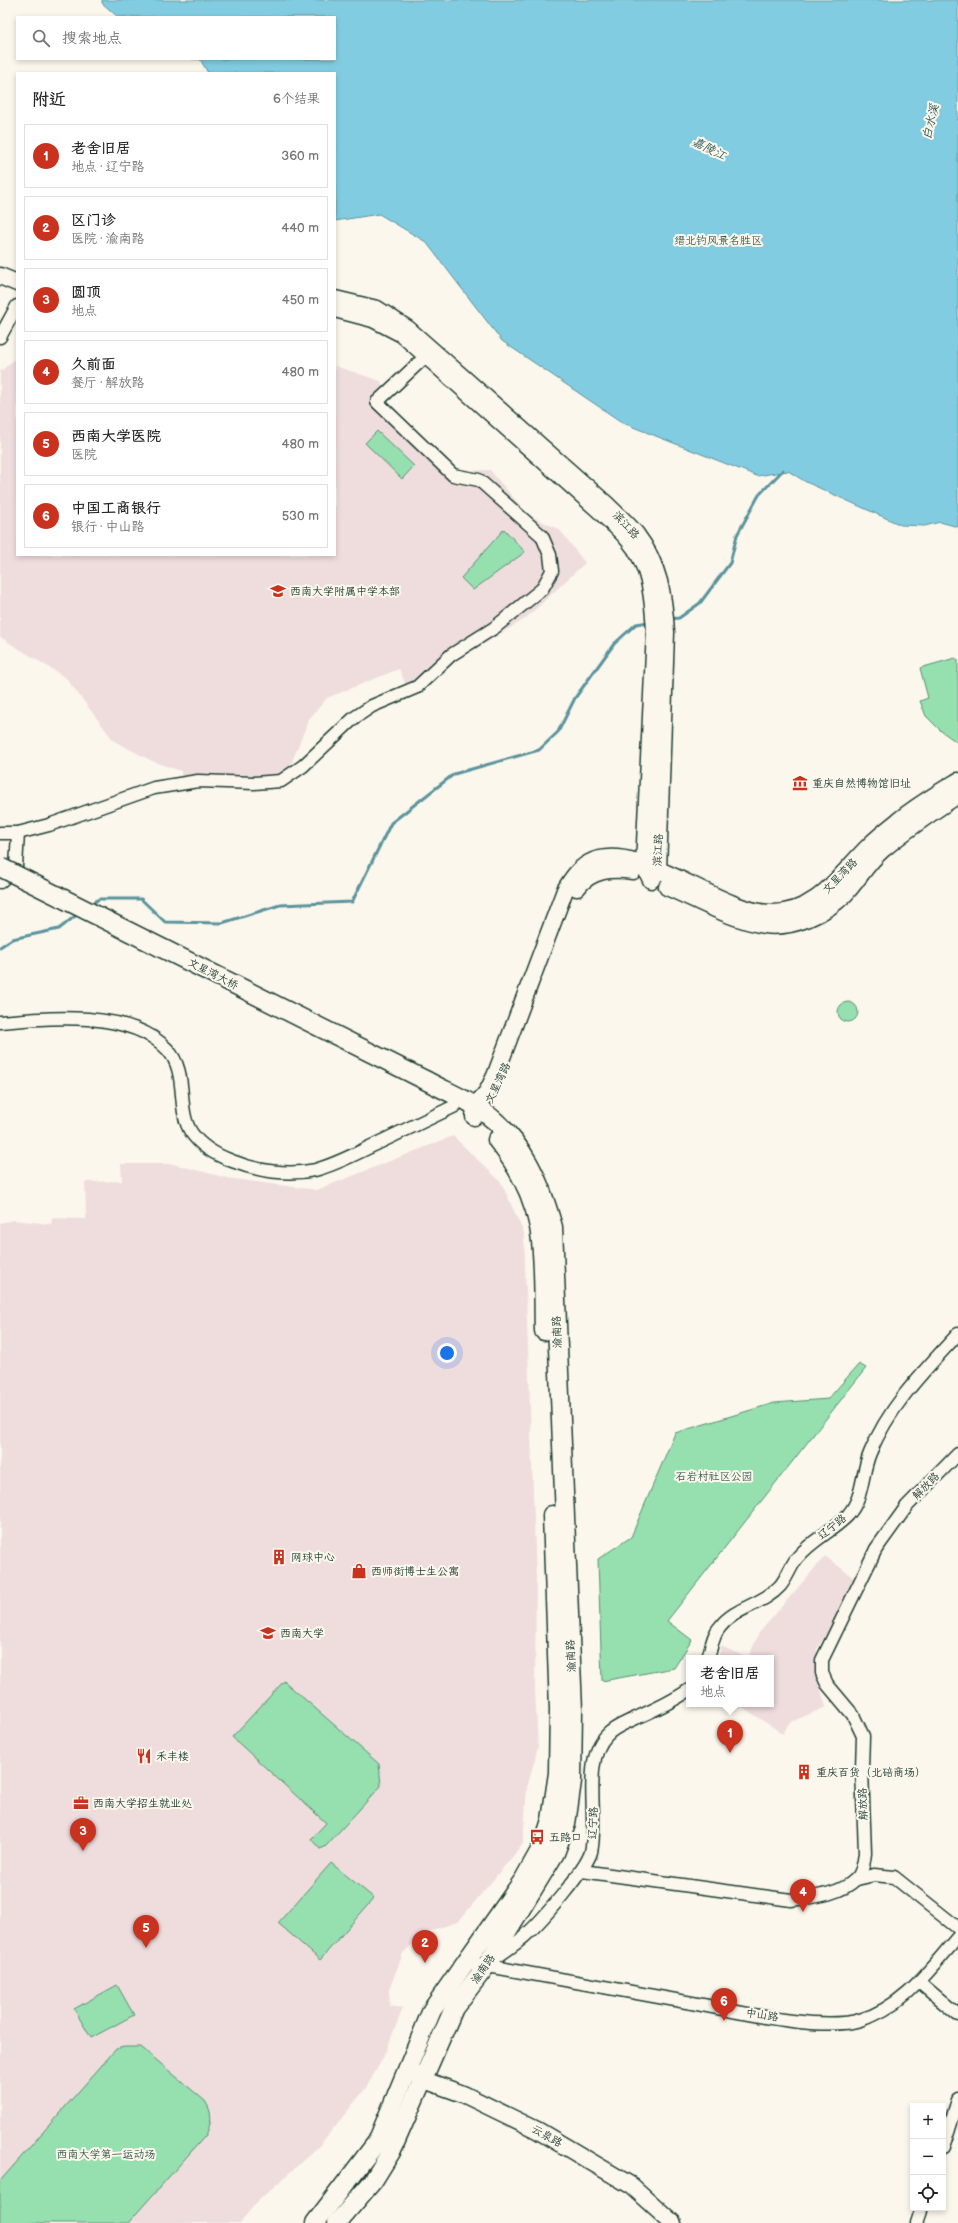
<!DOCTYPE html>
<html lang="zh">
<meta charset="utf-8">
<style>
:root{--surface:#fff;--page:#f6f6f6;--text:#222;--muted:#767676;--line:#e0e0e0;--accent:#c8321e}
body{margin:0;font-family:"Balsamiq Sans","LXGW WenKai TC",sans-serif;background:var(--page);color:var(--text)}
.controls{position:absolute;right:12px;bottom:12px;display:grid;overflow:hidden;border-radius:0px;box-shadow:0 2px 6px #0003}
.controls button{width:36px;height:36px;display:grid;place-items:center;padding:0;border:0;border-bottom:1px solid var(--line);background:var(--surface);color:var(--text);font:20px sans-serif}
.you{position:absolute;left:447px;top:1353px;width:14px;height:14px;margin:-10px;border:3px solid #fff;border-radius:50%;background:#1a73e8;box-shadow:0 0 0 6px #1a73e833}
.badge{display:grid;place-items:center;width:26px;height:26px;border-radius:50%;background:var(--accent);color:#fff;font-size:13px;font-weight:700}
.pin{position:absolute;translate:-50% -33px;filter:drop-shadow(0 1px 2px #0008)}
.pin::after{content:'';position:absolute;top:21px;width:14px;height:12px;background:inherit;clip-path:polygon(0 0,100% 0,50% 100%)}
.popup{position:absolute;left:686px;top:1655px;width:88px;height:52px;box-sizing:border-box;display:grid;place-content:center;border-radius:0px;background:var(--surface);filter:drop-shadow(0 1px 3px #0005);font-size:13px;white-space:nowrap;color:var(--muted)}
.popup b{font-size:15px;color:var(--text)}
.popup::after{content:'';position:absolute;left:50%;top:100%;margin-left:-8px;border:8px solid transparent;border-top-color:var(--surface)}
.list{margin:0;padding:0;list-style:none}
h2{display:flex;justify-content:space-between;align-items:center;height:52px;margin:0;padding:0 16px;font-size:17px}
h2 small{font-size:13px;font-weight:400;color:var(--muted)}
.list li{display:grid;grid-template-columns:26px 1fr auto;gap:12px;align-items:center;box-sizing:border-box;height:64px;margin:0 8px 8px;padding:0 8px;border:1px solid var(--line);border-radius:0px}
.list b{display:block;font-size:15px;white-space:nowrap}
.list p{margin:0;font-size:13px;white-space:nowrap;color:var(--muted)}
.list em{font-size:13px;font-style:normal;color:var(--muted)}
.icon{flex:none;width:22px;height:22px;fill:none;stroke:currentColor;stroke-width:2;stroke-linecap:round;stroke-linejoin:round}
.map{position:relative;flex:none;width:958px;height:2223px;overflow:hidden}
.search{position:absolute;background:var(--surface);box-shadow:0 2px 6px #0003;left:16px;top:16px;width:320px;height:44px;display:flex;align-items:center;gap:10px;box-sizing:border-box;padding:0 14px;border-radius:0px;color:var(--muted);font-size:15px}
.panel{position:absolute;background:var(--surface);box-shadow:0 2px 6px #0003;left:16px;top:72px;width:320px;height:484px;border-radius:0px}
.map>svg:first-child{display:block}
.built{fill:#efddde}
.green{fill:#96dfaf;stroke:#5a8e72}
.water{fill:#82cce2;stroke:#5a939c}
.lines{fill:none;stroke-linecap:round;stroke-linejoin:round}
.stream{stroke:#5a939c;stroke-width:3}
.minor-casing{stroke:#1f3d34;stroke-width:15}
.major-casing{stroke:#1f3d34;stroke-width:19}
.highway-casing{stroke:#1f3d34;stroke-width:21}
.minor{stroke:#fbf7ec;stroke-width:12}
.major{stroke:#fbf7ec;stroke-width:16}
.highway{stroke:#fbf7ec;stroke-width:18}
.highway-bridge-casing{stroke:#1f3d34;stroke-width:21;stroke-linecap:butt}
.highway-bridge{stroke:#fbf7ec;stroke-width:18}
.labels{text-anchor:middle;dominant-baseline:central;stroke-width:4;stroke-linejoin:round;paint-order:stroke}
.park-label{font-size:11px;fill:#375d4d;stroke:#fbf7ec}
.street-label{font-size:11px;fill:#1f3d34;stroke:#fbf7ec}
.poi-label{font-size:11px;fill:#1f3d34;stroke:#fbf7ec;text-anchor:start}
.water-label{font-size:12px;font-style:italic;fill:#335a57;stroke:#fbf7ec}
</style>
<div class="map">
<svg width="958" height="2223" viewBox="0 0 958 2223">
<rect width="100%" height="100%" fill="#fbf7ec"/>
<filter id="ink" filterUnits="userSpaceOnUse"><feTurbulence type="fractalNoise" baseFrequency=".025" numOctaves="2"/><feDisplacementMap in="SourceGraphic" scale="8" xChannelSelector="R" yChannelSelector="G"/><feConvolveMatrix kernelMatrix="1 2 1 2 8 2 1 2 1" color-interpolation-filters="sRGB"/></filter>
<g filter="url(#ink)">
<g class="built">
<polygon points="17,357 17,555 335,555 335,366 381,381 387,406 454,471 490,470 527,514 560,530 585,563 525,619 408,690 399,669 327,698 309,719 287,774 253,786 181,783 181,771 152,761 114,741 66,678 0,637 0,372"/>
<polygon points="453,1136 501,1182 524,1233 536,1578 535,1688 538,1747 527,1788 523,1844 458,1922 426,1932 403,1953 389,1990 390,2006 403,2008 383,2058 366,2088 319,2146 256,2203 240,2223 0,2223 0,1223 13,1220 51,1224 52,1218 86,1219 85,1182 122,1181 121,1164 173,1164 227,1178 317,1190"/>
<polygon points="825,1556 858,1581 817,1649 818,1680 826,1707 789,1723 783,1734 738,1704 771,1704 771,1658 718,1658 721,1646 748,1658 759,1633"/>
</g>
<g class="green">
<polygon points="377,431 414,466 402,479 365,443"/>
<polygon points="504,529 525,552 473,590 461,578"/>
<polygon points="955,658 958,660 958,743 941,731 926,716 920,701 928,698 920,668"/>
<circle cx="848" cy="1012" r="10"/>
<polygon points="859,1364 866,1368 667,1621 692,1640 674,1668 602,1681 598,1559 631,1537 675,1433 774,1403 828,1399"/>
<polygon points="284,1681 379,1764 381,1786 325,1847 320,1849 311,1839 326,1823 232,1737"/>
<polygon points="331,1863 374,1898 320,1960 278,1923"/>
<polygon points="117,1985 134,2015 91,2038 74,2009"/>
<path d="M 124,2047 L 141,2047 L 205,2101 C 213,2113 212,2122 206,2135 L 128,2223 L 0,2223 L 0,2181 L 116,2049 Z"/>
</g>
<polygon class="water" points="102,0 958,0 958,527 940,522 925,526 901,525 806,482 788,471 757,476 623,423 502,341 426,242 379,214 335,221 335,73 208,73 200,59 192,59 335,59 335,17 118,17 102,3"/>
<g class="lines">
<g class="stream">
<polyline points="670,619 679,618 700,603 730,563 737,535 759,495 783,470"/>
<polyline points="90,905 99,899 141,899 165,922 222,923 280,905 352,902 391,823 454,774 539,750 558,732 575,698 614,644 636,624 649,622"/>
<polyline points="0,947 12,939 59,929 79,913"/>
</g>
<g class="minor-casing">
<g id="minor">
<polyline points="0,337 17,306"/>
<polyline points="0,833 18,833 49,825 154,788 198,781 254,783 281,781 303,766 354,718 372,706 417,687 451,655 494,628 542,589 552,571 550,555 542,536 479,480 453,475 377,402 426,356"/>
<polyline points="0,882 16,867 18,833"/>
<path d="M 0,1022 C 48,1017 131,1010 167,1049 C 189,1072 176,1109 191,1132 C 201,1147 216,1155 232,1161 C 257,1171 288,1176 315,1170 C 335,1165 355,1154 374,1145 C 401,1132 428,1119 455,1106"/>
<path d="M 708,1658 C 711,1649 713,1634 720,1627 C 735,1607 763,1605 780,1586 C 787,1578 790,1567 797,1558 C 811,1540 833,1531 848,1515 C 864,1497 861,1474 870,1453 C 889,1406 924,1371 958,1334"/>
<path d="M 582,1871 L 791,1900 C 812,1897 840,1895 856,1879 C 863,1873 864,1861 865,1853 L 862,1769 L 863,1736 L 853,1715 L 827,1684 L 822,1673 L 822,1660 L 876,1549 L 907,1506 L 958,1454"/>
<polyline points="857,1879 874,1875 894,1877 958,1928"/>
<path d="M 494,1959 C 505,1951 518,1943 528,1933 C 542,1920 586,1870 591,1852 C 599,1819 581,1761 607,1735 C 614,1727 626,1723 636,1718 C 654,1710 672,1702 689,1690"/>
<path d="M 466,1962 C 541,1976 617,1989 692,2003 C 735,2011 820,2032 860,2020 C 904,2007 930,1969 958,1937"/>
<polyline points="919,1982 958,2015"/>
<polyline points="943,2147 958,2100"/>
<polyline points="917,2223 922,2208"/>
</g>
</g>
<g class="major-casing">
<g id="major">
<polyline points="0,276 17,283"/>
<path d="M 335,299 L 377,309 L 408,329 L 605,503 C 615,513 627,523 636,534 C 659,564 664,596 666,632 L 658,871 L 651,880 L 644,865 L 655,631 C 653,599 651,565 628,539 C 620,529 609,521 600,511 L 402,334 L 373,319 L 335,309"/>
<path d="M 667,887 C 698,900 732,920 765,925 C 793,929 826,913 845,894 C 858,880 867,863 882,850 C 906,830 932,812 958,795"/>
<path d="M 577,888 C 591,869 612,868 633,871"/>
<path d="M 474,1117 L 475,1106 L 487,1092 L 495,1076 L 565,890 C 571,880 578,869 589,863 C 636,837 720,914 772,913 C 818,913 840,874 870,845 C 879,836 888,829 898,821 C 916,806 938,793 958,781"/>
<polyline points="413,2073 424,2080 463,2094 537,2130 632,2186 673,2223"/>
</g>
</g>
<g class="highway-casing">
<g id="highway">
<path d="M 497,1140 C 517,1165 533,1195 539,1227 C 545,1259 543,1299 544,1331"/>
<polyline points="315,2223 377,2142 432,2010 524,1879 543,1845 551,1820 558,1773 559,1709 552,1515"/>
<path d="M 337,2223 L 373,2181 L 391,2152 L 454,2008 L 486,1966 L 555,1853 L 566,1824 L 572,1781 L 573,1710 L 553,1227 C 540,1181 524,1142 484,1112 C 467,1099 445,1091 427,1081"/>
</g>
</g>
<use href="#minor" class="minor"/>
<use href="#major" class="major"/>
<use href="#highway" class="highway"/>
<g class="highway-bridge-casing">
<polyline id="highway-bridge" points="0,867 427,1081"/>
</g>
<use href="#highway-bridge" class="highway-bridge"/>
</g>
</g>
<defs>
<g id="school-bare" transform="scale(1.2)"><path d="M0-5L7-2L0 1L-7-2ZM-4 1L0 2.5L4 1V4Q0 6-4 4Z" fill="#c8321e" stroke="#fbf7ec" stroke-width="2.5" paint-order="stroke"/></g>
<g id="museum-bare" transform="scale(1.2)"><path d="M0-6L6-3V-2H-6V-3ZM-5-1h2V3h-2ZM-1-1h2V3h-2ZM3-1h2V3H3ZM-6 4H6V6H-6Z" fill="#c8321e" stroke="#fbf7ec" stroke-width="2.5" paint-order="stroke"/></g>
<g id="building-bare" transform="scale(1.2)"><path d="M-4-6H4V6H1V3H-1V6H-4ZM-2.5-4.3h1.7v1.8h-1.7ZM.8-4.3h1.7v1.8H.8ZM-2.5-1h1.7V.8h-1.7ZM.8-1h1.7V.8H.8Z" fill="#c8321e" stroke="#fbf7ec" stroke-width="2.5" paint-order="stroke"/></g>
<g id="shop-bare" transform="scale(1.2)"><path d="M-5-2.5h2.3a2.7 3.5 0 0 1 5.4 0H5L5.5 6h-11ZM-1.5-2.5h3a1.5 2.3 0 0 0-3 0Z" fill="#c8321e" stroke="#fbf7ec" stroke-width="2.5" paint-order="stroke"/></g>
<g id="university-bare" transform="scale(1.2)"><path d="M0-5L7-2L0 1L-7-2ZM-4 1L0 2.5L4 1V4Q0 6-4 4Z" fill="#c8321e" stroke="#fbf7ec" stroke-width="2.5" paint-order="stroke"/></g>
<g id="restaurant-bare" transform="scale(1.2)"><path d="M-5-6h1v4h1v-4h1v4h1v-4h1v5L-1.5 .5V6h-2V.5L-5-1ZM5-6V6H3V1.5H1.5Q1.5-4 5-6Z" fill="#c8321e" stroke="#fbf7ec" stroke-width="2.5" paint-order="stroke"/></g>
<g id="office-bare" transform="scale(1.2)"><path d="M-6-3h4V-5.5h4V-3h4V5H-6ZM-1-4.5V-3h2v-1.5ZM-6 0V1H6V0Z" fill="#c8321e" stroke="#fbf7ec" stroke-width="2.5" paint-order="stroke"/></g>
<g id="bus-bare" transform="scale(1.2)"><path d="M-5-6H5V4H4V6H2V4H-2V6H-4V4H-5ZM-3.5-4V0h7V-4ZM-3.5 1.2v1.5H-2V1.2ZM2 1.2v1.5H3.5V1.2Z" fill="#c8321e" stroke="#fbf7ec" stroke-width="2.5" paint-order="stroke"/></g>
</defs>
<g fill-rule="evenodd">
<use href="#school-bare" x="278" y="591"/>
<use href="#museum-bare" x="800" y="783"/>
<use href="#building-bare" x="279" y="1557"/>
<use href="#shop-bare" x="359" y="1571"/>
<use href="#university-bare" x="268" y="1633"/>
<use href="#restaurant-bare" x="144" y="1756"/>
<use href="#building-bare" x="804" y="1772"/>
<use href="#office-bare" x="81" y="1803"/>
<use href="#bus-bare" x="537" y="1837"/>
</g>
<g class="labels">
<g class="park-label">
<text x="718" y="240">缙北钓风景名胜区</text>
<text x="714" y="1476">石岩村社区公园</text>
<text x="106" y="2154">西南大学第一运动场</text>
</g>
<g class="street-label">
<text transform="translate(626 525) rotate(47)">滨江路</text>
<text transform="translate(658 850) rotate(-87)">滨江路</text>
<text transform="translate(840 876) rotate(-46)">文星湾路</text>
<text transform="translate(213 974) rotate(27)">文星湾大桥</text>
<text transform="translate(498 1083) rotate(-65)">文星湾路</text>
<text transform="translate(557 1332) rotate(-92)">渝南路</text>
<text transform="translate(926 1486) rotate(-46)">解放路</text>
<text transform="translate(832 1527) rotate(-39)">辽宁路</text>
<text transform="translate(571 1656) rotate(-93)">渝南路</text>
<text transform="translate(863 1804) rotate(-92)">解放路</text>
<text transform="translate(593 1823) rotate(-88)">辽宁路</text>
<text transform="translate(483 1969) rotate(-55)">渝南路</text>
<text transform="translate(762 2015) rotate(9)">中山路</text>
<text transform="translate(547 2136) rotate(29)">云泉路</text>
</g>
<g class="poi-label">
<text x="290" y="591">西南大学附属中学本部</text>
<text x="812" y="783">重庆自然博物馆旧址</text>
<text x="291" y="1557">网球中心</text>
<text x="371" y="1571">西师街博士生公寓</text>
<text x="280" y="1633">西南大学</text>
<text x="156" y="1756">禾丰楼</text>
<text x="816" y="1772">重庆百货（北碚商场）</text>
<text x="93" y="1803">西南大学招生就业处</text>
<text x="549" y="1837">五路口</text>
</g>
<g class="water-label">
<text transform="translate(931 122) rotate(-77)">白水溪</text>
<text transform="translate(709 149) rotate(26)">嘉陵江</text>
</g>
</g>
</svg>
<div class="controls">
<button>+</button>
<button>−</button>
<button><svg class="icon" aria-label="locate" viewBox="0 0 24 24"><circle cx="12" cy="12" r="6"/><path d="M12 2v4M12 18v4M2 12h4M18 12h4"/></svg></button>
</div>
<div class="you"></div>
<div class="pin badge" style="left:730px;top:1753px">1</div>
<div class="popup"><b>老舍旧居</b>地点</div>
<div class="pin badge" style="left:425px;top:1963px">2</div>
<div class="pin badge" style="left:83px;top:1851px">3</div>
<div class="pin badge" style="left:803px;top:1912px">4</div>
<div class="pin badge" style="left:146px;top:1948px">5</div>
<div class="pin badge" style="left:724px;top:2021px">6</div>
<div class="search"><svg class="icon" aria-label="search" viewBox="0 0 24 24"><circle cx="10" cy="10" r="6"/><path d="M15 15l6 6"/></svg>搜索地点</div>
<section class="panel">
<h2>附近<small>6个结果</small></h2>
<ul class="list">
<li><span class="badge">1</span><div><b>老舍旧居</b><p>地点 · 辽宁路</p></div><em>360 m</em></li>
<li><span class="badge">2</span><div><b>区门诊</b><p>医院 · 渝南路</p></div><em>440 m</em></li>
<li><span class="badge">3</span><div><b>圆顶</b><p>地点</p></div><em>450 m</em></li>
<li><span class="badge">4</span><div><b>久前面</b><p>餐厅 · 解放路</p></div><em>480 m</em></li>
<li><span class="badge">5</span><div><b>西南大学医院</b><p>医院</p></div><em>480 m</em></li>
<li><span class="badge">6</span><div><b>中国工商银行</b><p>银行 · 中山路</p></div><em>530 m</em></li>
</ul>
</section>
</div>
